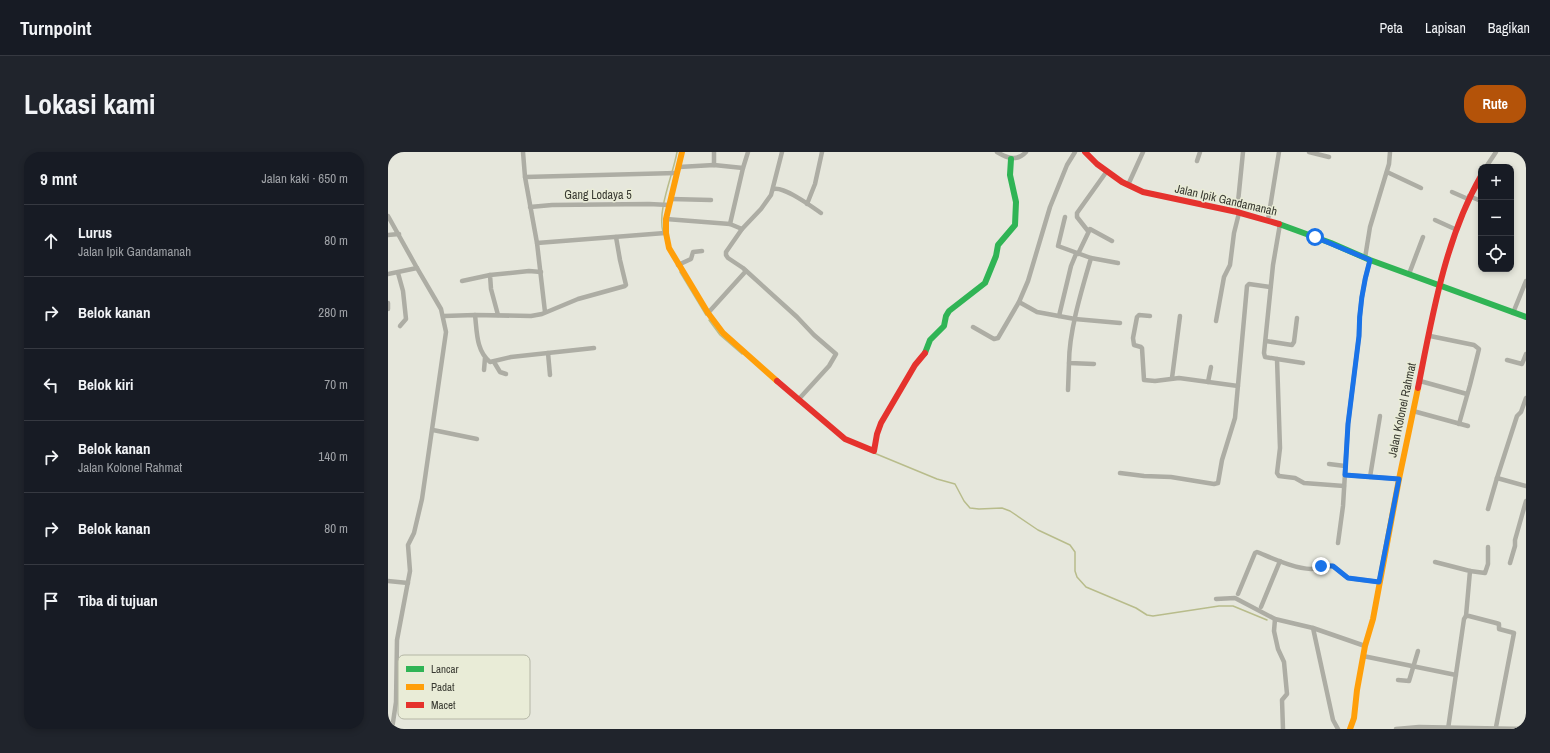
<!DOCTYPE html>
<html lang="id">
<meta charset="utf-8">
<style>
:root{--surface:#171b24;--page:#20242c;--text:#f1f3f6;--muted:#9ea1a6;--line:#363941;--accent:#b45309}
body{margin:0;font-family:"Archivo Narrow",sans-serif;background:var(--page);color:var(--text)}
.controls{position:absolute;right:12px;top:12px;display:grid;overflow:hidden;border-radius:8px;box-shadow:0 2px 6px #0003}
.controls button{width:36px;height:36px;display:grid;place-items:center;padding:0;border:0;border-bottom:1px solid var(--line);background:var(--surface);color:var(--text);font:20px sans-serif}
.stop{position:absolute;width:12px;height:12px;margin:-9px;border:3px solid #1a73e8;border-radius:50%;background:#fff}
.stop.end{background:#1a73e8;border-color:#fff;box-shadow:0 1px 4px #0008}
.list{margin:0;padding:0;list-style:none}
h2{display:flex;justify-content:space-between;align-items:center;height:52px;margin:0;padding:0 16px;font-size:17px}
h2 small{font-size:13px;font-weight:400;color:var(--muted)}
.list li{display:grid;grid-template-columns:26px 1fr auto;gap:12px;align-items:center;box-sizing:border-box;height:72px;padding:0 16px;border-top:1px solid var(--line)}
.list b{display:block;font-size:15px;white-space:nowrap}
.list p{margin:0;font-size:13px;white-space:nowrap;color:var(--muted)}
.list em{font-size:13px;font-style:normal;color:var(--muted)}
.icon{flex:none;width:22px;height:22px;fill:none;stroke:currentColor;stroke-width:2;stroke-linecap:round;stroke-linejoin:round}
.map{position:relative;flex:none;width:1138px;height:577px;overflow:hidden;border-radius:16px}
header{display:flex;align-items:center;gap:24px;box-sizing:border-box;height:56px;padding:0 20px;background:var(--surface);border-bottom:1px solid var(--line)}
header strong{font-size:19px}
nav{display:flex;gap:22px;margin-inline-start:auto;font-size:14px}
.intro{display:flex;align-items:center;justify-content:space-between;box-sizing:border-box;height:96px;padding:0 24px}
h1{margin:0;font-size:28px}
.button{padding:10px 18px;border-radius:16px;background:var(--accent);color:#fff;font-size:14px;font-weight:700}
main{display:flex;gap:24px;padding:0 24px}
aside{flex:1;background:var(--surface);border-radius:16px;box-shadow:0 2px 6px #0003}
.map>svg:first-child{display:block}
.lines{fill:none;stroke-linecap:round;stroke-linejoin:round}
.stream{stroke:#b8bc8b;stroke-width:1.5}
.street{stroke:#adada4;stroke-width:4.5}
.fast{stroke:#30b455;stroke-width:6}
.slow{stroke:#ff9f0a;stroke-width:6}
.jam{stroke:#e5322d;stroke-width:6}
.route{stroke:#1a73e8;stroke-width:5}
.labels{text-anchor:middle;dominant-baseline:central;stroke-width:3;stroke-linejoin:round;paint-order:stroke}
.street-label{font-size:12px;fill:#383931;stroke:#e9ecd7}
.key{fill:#e9ecd7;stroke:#b4b6a5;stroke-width:1}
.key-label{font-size:11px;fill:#383931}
</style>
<header>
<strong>Turnpoint</strong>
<nav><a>Peta</a><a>Lapisan</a><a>Bagikan</a></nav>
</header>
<div class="intro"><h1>Lokasi kami</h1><a class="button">Rute</a></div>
<main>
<aside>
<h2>9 mnt<small>Jalan kaki · 650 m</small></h2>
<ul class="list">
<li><svg class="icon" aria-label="ahead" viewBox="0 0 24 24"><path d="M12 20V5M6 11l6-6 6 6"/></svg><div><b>Lurus</b><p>Jalan Ipik Gandamanah</p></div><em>80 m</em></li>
<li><svg class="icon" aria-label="right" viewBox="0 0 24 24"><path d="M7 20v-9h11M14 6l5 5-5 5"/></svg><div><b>Belok kanan</b></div><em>280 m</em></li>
<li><svg class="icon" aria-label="left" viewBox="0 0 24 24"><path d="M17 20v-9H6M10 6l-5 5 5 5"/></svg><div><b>Belok kiri</b></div><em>70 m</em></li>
<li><svg class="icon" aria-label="right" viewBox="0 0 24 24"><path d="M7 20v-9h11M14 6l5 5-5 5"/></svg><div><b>Belok kanan</b><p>Jalan Kolonel Rahmat</p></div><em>140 m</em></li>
<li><svg class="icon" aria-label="right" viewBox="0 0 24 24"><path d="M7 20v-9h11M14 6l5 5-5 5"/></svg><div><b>Belok kanan</b></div><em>80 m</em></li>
<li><svg class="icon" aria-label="arrive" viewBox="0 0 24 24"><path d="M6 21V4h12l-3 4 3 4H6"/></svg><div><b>Tiba di tujuan</b></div></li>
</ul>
</aside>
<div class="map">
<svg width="1138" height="577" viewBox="0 0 1138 577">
<rect width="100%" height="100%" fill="#e6e7dc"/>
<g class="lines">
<g class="stream">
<path d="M 275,80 C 269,58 285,23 289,0"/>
<polyline points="292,120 318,163"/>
<polyline points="321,168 332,183 354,202"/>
<polyline points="486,301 549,327 567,332 576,349 582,356 591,357 614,356 622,359 650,378 682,393 687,400 687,419 689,425 698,435 748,456 759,463 765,464 831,454 845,454 879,468"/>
</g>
<g class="street">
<polyline points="135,0 137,25 149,91 157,160"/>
<polyline points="326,0 326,13"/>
<polyline points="394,0 383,43 373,57 354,77 338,100 338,103 340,106 355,116 409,165 426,183 448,202 441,214 410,248"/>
<path d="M 609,0 C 619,6 629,10 638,0"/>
<polyline points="921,0 941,5"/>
<polyline points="809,9 812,0"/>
<polyline points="291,15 326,13 355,16"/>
<polyline points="1098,15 1108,0"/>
<polyline points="999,20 1033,36"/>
<polyline points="137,25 288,21"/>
<polyline points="740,33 755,0"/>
<path d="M 386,37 C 397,35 423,54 433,61"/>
<polyline points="1064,40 1080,47"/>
<polyline points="1081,44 1093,49"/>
<polyline points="283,47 323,48"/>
<polyline points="419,52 427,32 434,0"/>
<polyline points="142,55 164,53 261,52 281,53"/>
<polyline points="849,60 855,0"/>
<polyline points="0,64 29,116 53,157 58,180 34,347 26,381 20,393 22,419 9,488 8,550 4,577"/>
<path d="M 677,65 L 670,94 L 703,106 C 694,137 681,179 681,211 L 706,212"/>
<polyline points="278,67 342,72 354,77"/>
<polyline points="880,68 891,0"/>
<polyline points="1047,68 1069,78"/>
<polyline points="342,72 355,16 360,0"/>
<polyline points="892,72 885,113 876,201 877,205 889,207 892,296 889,321 891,324 907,326 916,331 956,334"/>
<polyline points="700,79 689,65 689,61 719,19"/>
<polyline points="0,83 11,82"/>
<polyline points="149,91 277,81"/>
<polyline points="690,102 702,77 724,89"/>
<polyline points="703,106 730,111"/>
<polyline points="977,106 982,75 1001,12 1002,0"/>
<polyline points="290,113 303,107 305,100 314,99"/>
<polyline points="10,121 15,139 18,167 12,174"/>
<polyline points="0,122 29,116"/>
<polyline points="1021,122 1035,85"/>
<polyline points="74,129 102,123"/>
<polyline points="631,150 649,160 687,167 732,171"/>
<polyline points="0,151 0,157"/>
<polyline points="320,161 358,119"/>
<polyline points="1125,161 1138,129"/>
<path d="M 87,163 C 89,179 88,199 102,210 L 123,205 L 206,196"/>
<polyline points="110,163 103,137 102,123 141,119 153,120"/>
<polyline points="56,164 87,163 143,164 154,162 190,147 237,134 238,133 232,108 228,85"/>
<polyline points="671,164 683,114 688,102"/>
<polyline points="762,164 751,163 749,165 745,186 746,193 753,195 754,196 756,228 767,229 791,226 850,234"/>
<polyline points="828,169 836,125 842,113 846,81 851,61"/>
<polyline points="585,175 606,187 610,186 631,150 640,129 662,55 679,13 687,0"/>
<polyline points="1042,184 1086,193 1091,197 1082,233 1071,272"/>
<polyline points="878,189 904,193 906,190 909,166"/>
<polyline points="160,201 162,223"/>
<polyline points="889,207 915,211"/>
<polyline points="1119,208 1134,212 1138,202"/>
<polyline points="106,210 112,220 118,222"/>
<polyline points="96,218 97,206"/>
<polyline points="784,226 792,164"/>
<polyline points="1032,229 1079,242"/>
<polyline points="820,230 823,215"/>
<polyline points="680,238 681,211"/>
<polyline points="1138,246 1133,260 1129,264 1109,326 1138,334"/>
<polyline points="1025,259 1080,274"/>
<polyline points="45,278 89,287"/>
<polyline points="941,312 957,314"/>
<polyline points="732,321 756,324 783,325 826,332 830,331 834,308 847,266 859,134 861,132 882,135"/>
<polyline points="957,323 1011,327"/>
<polyline points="982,325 992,264"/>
<polyline points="1100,357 1109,326"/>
<path d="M 950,391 L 955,354 L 960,272 L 971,184 C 971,159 975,132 982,108"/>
<polyline points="1047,410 1082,419 1078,464"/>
<polyline points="1122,411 1127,394 1127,388 1138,349"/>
<polyline points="1082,419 1097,421 1100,412 1100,395"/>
<polyline points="0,429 20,431"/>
<path d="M 850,442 L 867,401 L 869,400 C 884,406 907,417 923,417 C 930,416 937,413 945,414 L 960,426 L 991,430"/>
<polyline points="828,447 847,446 887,467 925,476 977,494"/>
<polyline points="873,455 892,409"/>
<polyline points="887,467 886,479 890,497 896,510 899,542 894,548 895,577"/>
<polyline points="925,476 945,568 950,577"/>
<polyline points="975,504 1068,523"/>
<polyline points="1010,528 1021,529 1030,499"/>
<polyline points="1008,577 1031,575 1138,577"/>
<polyline points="1060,577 1076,467 1078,464 1081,464 1108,471 1111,472 1111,477 1126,481 1108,575"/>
</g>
<g class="fast">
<polyline points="891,72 943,91 982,108 1138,165"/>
<polyline points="537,201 542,188 556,174 558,164 561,159 597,131 608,104 610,93 627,73 628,50 622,23 623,7"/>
</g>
<g class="slow">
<polyline points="294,0 278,67 278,81 281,96 320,161 335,181 389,229"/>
<polyline points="962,577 966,566 969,538 977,494 985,467 1011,327 1030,236"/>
</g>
<g class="jam">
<polyline points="697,0 709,12 734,30 755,40 849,60 891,72"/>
<polyline points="389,229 457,287 486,299 489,282 493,271 527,213 537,201"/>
<path d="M 1030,236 C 1044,165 1057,87 1093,24"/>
</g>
</g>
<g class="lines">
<path class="route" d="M 927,85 L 982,108 C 975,132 971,159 971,184 L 960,272 L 957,323 L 1011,327 L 991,430 L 960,426 L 945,414 L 933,414"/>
</g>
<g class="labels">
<g class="street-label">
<text x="210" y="43">Gang Lodaya 5</text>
<text transform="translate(838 48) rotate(13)">Jalan Ipik Gandamanah</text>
<text transform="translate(1014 258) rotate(-78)">Jalan Kolonel Rahmat</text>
</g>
</g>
<rect x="10" y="503" width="132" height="64" rx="6" class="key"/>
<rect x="18" y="514" width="18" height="6" fill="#30b455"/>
<rect x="18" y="532" width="18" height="6" fill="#ff9f0a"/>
<rect x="18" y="550" width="18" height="6" fill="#e5322d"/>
<g class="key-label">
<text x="43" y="521">Lancar</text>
<text x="43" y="539">Padat</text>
<text x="43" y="557">Macet</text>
</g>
</svg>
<div class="controls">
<button>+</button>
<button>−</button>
<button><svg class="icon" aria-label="locate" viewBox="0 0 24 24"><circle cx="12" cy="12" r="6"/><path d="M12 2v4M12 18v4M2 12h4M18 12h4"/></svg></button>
</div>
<div class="stop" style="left:927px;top:85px"></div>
<div class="stop end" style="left:933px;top:414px"></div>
</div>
</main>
